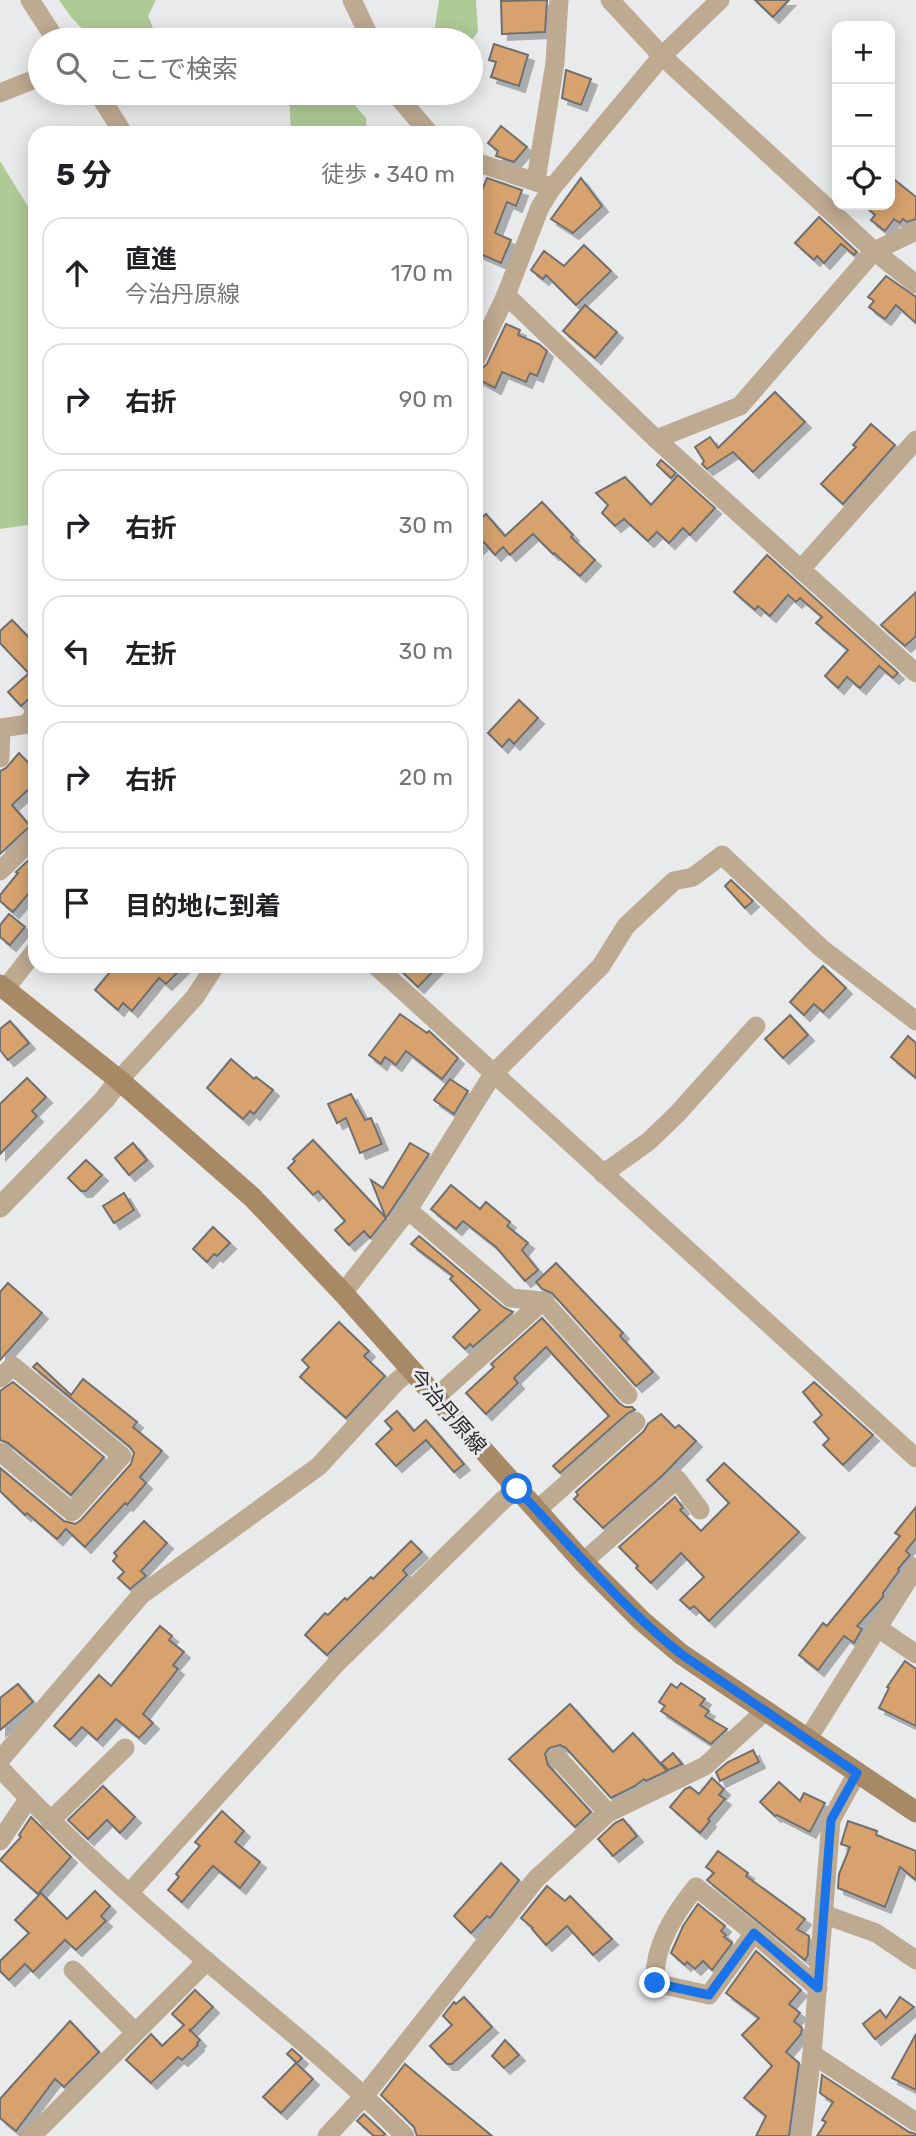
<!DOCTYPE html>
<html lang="ja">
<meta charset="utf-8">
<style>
:root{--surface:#fff;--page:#f6f6f6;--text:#202124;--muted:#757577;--line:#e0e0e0}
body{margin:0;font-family:Rubik,"Noto Sans JP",sans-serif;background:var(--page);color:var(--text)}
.controls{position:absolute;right:21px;top:21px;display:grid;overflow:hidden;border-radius:14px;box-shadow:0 4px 18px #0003}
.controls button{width:63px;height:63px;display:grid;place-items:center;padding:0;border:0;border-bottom:2px solid var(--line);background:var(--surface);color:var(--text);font:35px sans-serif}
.stop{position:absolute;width:21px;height:21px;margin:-16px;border:5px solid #1a73e8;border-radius:50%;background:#fff}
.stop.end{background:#1a73e8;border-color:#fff;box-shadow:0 2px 7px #0008}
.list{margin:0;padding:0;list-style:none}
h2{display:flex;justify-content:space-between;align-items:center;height:91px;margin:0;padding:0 28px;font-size:30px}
h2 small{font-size:23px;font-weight:400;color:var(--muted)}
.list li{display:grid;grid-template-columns:46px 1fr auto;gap:21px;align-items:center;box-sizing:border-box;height:112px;margin:0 14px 14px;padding:0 14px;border:2px solid var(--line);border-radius:21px}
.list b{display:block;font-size:26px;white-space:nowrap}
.list p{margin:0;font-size:23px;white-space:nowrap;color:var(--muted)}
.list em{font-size:23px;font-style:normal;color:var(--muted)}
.icon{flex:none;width:38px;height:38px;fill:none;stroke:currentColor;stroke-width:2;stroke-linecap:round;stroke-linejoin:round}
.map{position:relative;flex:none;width:916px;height:2136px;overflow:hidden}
.search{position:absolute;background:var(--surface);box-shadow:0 4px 18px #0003;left:28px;top:28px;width:455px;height:77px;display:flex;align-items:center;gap:18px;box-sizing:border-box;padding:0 24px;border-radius:38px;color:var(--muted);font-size:26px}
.panel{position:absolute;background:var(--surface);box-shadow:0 4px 18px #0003;left:28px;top:126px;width:455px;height:847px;border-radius:21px}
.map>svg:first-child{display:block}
.green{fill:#aecb96}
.building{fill:#d7a26e;stroke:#716f6d;stroke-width:2;filter:url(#shadow)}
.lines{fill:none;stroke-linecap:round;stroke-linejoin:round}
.minor{stroke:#bea991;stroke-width:19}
.tertiary{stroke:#bea991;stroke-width:21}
.secondary{stroke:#a88965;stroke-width:21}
.route{stroke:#1a73e8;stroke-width:9}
.labels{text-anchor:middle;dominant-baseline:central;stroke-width:6;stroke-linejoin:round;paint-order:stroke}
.street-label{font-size:21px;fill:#2a2b2c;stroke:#e8eaec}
</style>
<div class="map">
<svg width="916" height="2136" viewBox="0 0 916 2136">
<defs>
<filter id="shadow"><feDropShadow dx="6" dy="6" stdDeviation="0" flood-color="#0004"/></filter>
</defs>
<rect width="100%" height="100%" fill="#e8eaec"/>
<g class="green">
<polygon points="59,0 156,0 148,16 158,40 93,40 71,17"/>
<polygon points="439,0 476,0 478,32 471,41 451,40 434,33"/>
<polygon points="289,93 344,93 366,118 367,133 291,133"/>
<polygon points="0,161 35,218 35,524 0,529"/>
</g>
<g class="building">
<polygon points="547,0 545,32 502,34 501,1"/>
<polygon points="755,0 789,0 773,17"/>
<polygon points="494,44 528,55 519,86 491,77 496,62 489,60"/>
<polygon points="566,70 591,79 581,105 562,98"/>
<polygon points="501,126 527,147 514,162 496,156 498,151 488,143"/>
<polygon points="890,176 916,197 916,219 907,222 903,219 900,223 894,219 885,231 871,220 875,215 864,205 890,205"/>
<polygon points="487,178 522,190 516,206 507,202 495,233 511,240 501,263 476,252 476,205"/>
<polygon points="581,178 602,206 573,233 551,219"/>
<polygon points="819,217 857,252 854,255 841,244 824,263 817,256 814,260 795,243"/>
<polygon points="584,245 611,271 576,305 546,275 543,279 531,270 544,251 564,266"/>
<polygon points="886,276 916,297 916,323 896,305 885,319 869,307 874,301 868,297"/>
<polygon points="585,305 617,332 595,358 563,331"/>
<polygon points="506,324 520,330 518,335 539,344 547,351 537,376 530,373 526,382 502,372 495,388 476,378 479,371 487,364"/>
<polygon points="775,392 805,422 753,472 733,452 707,469 702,464 704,461 695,447 710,437 718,448"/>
<polygon points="871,424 895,445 843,504 821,484 856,447 853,445"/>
<polygon points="661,460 676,473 671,478 657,465"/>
<polygon points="678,475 715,508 690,535 683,528 669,543 657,532 648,541 624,519 615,526 602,513 608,505 596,493 625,477 651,505"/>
<polygon points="542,502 573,535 571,537 595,560 580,576 554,553 553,554 533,534 510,555 503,547 495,555 484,542 476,549 476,523 486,514 505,536"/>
<polygon points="767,555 898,673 893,678 879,666 860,688 847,677 838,688 825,676 848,650 816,623 822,617 800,598 796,602 788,595 770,616 758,606 755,610 734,592"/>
<polygon points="916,592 916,636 905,646 881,625"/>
<polygon points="12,620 35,644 35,680 0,643 0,631"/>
<polygon points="28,674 35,681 35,693 21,706 8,692"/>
<polygon points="519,700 538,718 514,744 509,739 502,747 488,733"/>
<polygon points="19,753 35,770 35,783 12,805 30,826 0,854 0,771 6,768"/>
<polygon points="35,854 35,886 13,912 0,901 0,895 18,873 16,872"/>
<polygon points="731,880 753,901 745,908 725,886"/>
<polygon points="9,914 25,927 10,945 0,937 0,925"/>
<polygon points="115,966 184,966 166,984 159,978 132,1011 123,1003 118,1010 95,990"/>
<polygon points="396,966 438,966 418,987"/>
<polygon points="823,966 846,988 823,1012 814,1004 804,1015 790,1002"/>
<polygon points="400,1014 427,1033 429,1031 458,1058 442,1079 406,1051 396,1065 385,1057 381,1064 369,1055"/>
<polygon points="790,1015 808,1035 783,1058 765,1039"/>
<polygon points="10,1021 29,1043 8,1060 0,1050 0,1029"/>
<polygon points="908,1036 916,1043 916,1078 891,1057"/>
<polygon points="231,1059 254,1079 256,1077 273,1090 254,1114 250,1111 243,1119 207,1088"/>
<polygon points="27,1078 46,1097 32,1111 37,1116 0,1154 0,1104"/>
<polygon points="450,1079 468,1091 454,1114 434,1100"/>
<polygon points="351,1094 365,1120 371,1118 382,1144 360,1153 346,1118 337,1123 328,1104"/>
<polygon points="313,1140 386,1218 370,1238 364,1231 349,1245 335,1230 345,1221 318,1191 313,1195 288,1168 295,1161 293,1159"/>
<polygon points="133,1143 147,1160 129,1175 115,1158"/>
<polygon points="410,1143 429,1154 386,1218 371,1180 383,1188"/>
<polygon points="86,1160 102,1175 86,1191 81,1191 68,1178"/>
<polygon points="451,1185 480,1209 486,1202 510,1222 507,1226 528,1243 522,1250 538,1270 525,1281 496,1247 463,1221 456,1229 431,1209"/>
<polygon points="124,1193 134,1210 114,1223 103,1206"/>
<polygon points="213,1227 230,1243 217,1256 214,1254 207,1262 193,1249"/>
<polygon points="419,1236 503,1307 513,1312 473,1347 470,1344 465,1349 453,1337 480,1310 450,1279 453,1276 411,1244"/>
<polygon points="556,1263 623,1333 620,1336 653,1372 636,1386 552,1293 542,1289 536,1282"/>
<polygon points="8,1283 42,1313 0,1360 0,1292"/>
<polygon points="542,1318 619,1403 625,1407 632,1407 635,1410 628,1413 560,1473 553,1466 609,1416 546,1347 514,1378 518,1383 486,1414 466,1393 494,1367 491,1364"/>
<polygon points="339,1322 369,1351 364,1356 385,1376 346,1418 300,1377 309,1367 302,1360"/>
<polygon points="37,1363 71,1395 83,1379 137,1422 133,1427 162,1451 140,1477 146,1483 127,1505 125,1503 85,1547 66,1529 57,1539 27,1513 25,1515 0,1491 0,1468 64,1521 75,1524 81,1520 131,1464 134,1453 130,1447 33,1367"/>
<polygon points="13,1382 104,1457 71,1495 8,1443 0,1440 0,1391"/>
<polygon points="814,1382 873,1435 843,1465 823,1445 829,1439 814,1422 822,1415 803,1392"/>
<polygon points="397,1411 414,1431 426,1420 464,1464 454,1472 426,1440 396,1466 376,1444 392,1429 385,1421"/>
<polygon points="661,1414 675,1428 679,1425 696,1441 663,1475 603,1528 574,1499 578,1495 576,1492 644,1431 648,1424"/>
<polygon points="724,1463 799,1532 709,1621 694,1606 690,1609 680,1600 704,1577 681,1553 651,1583 636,1568 638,1566 619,1547 675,1497 683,1508 680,1510 701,1531 729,1503 707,1480"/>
<polygon points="916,1507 916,1538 906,1551 910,1555 898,1569 899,1571 883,1593 883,1597 857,1626 862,1629 854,1643 844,1636 818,1670 799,1655 823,1623 827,1626 900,1536 895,1533"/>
<polygon points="144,1521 167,1543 141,1571 146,1576 130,1589 118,1578 124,1572 113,1561 117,1556 114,1553"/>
<polygon points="411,1541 422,1552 403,1570 407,1575 327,1655 305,1635 325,1613 328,1615 345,1598 347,1600 371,1577 373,1579"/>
<polygon points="160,1626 172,1636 169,1640 184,1652 173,1665 178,1669 143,1714 153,1723 139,1738 116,1719 97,1740 82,1727 70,1740 54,1726 99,1675 111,1686"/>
<polygon points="905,1661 916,1669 916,1726 879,1708 889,1688 887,1687"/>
<polygon points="681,1683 705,1699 700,1705 709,1711 705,1716 727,1729 711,1744 661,1711 665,1706 659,1702 671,1684 677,1688"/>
<polygon points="18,1684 33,1702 0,1730 0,1698"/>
<polygon points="570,1704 613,1752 633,1733 667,1771 646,1781 644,1779 635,1786 611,1798 566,1748 560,1745 549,1748 545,1754 548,1765 591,1812 575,1827 509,1759"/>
<polygon points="753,1750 759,1762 720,1781 716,1772 728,1762"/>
<polygon points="673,1753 682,1764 668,1770 661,1763"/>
<polygon points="712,1778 724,1789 719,1795 725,1799 708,1819 710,1821 700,1833 670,1807 685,1789 690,1787 699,1794"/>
<polygon points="779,1782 800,1801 804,1793 825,1803 810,1832 777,1815 775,1816 760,1802"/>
<polygon points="103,1786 135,1817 120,1833 107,1820 88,1839 68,1820"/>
<polygon points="222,1811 244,1831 235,1842 260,1862 240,1888 213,1866 182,1902 168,1890 179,1877 176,1874 200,1846 195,1842"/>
<polygon points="31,1817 71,1857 38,1894 0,1860 21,1837 19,1835"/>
<polygon points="623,1819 637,1836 613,1856 598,1839 615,1823"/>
<polygon points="848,1821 877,1831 876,1835 916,1851 916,1880 900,1867 885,1907 838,1888 839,1874 850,1847 841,1844"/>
<polygon points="718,1851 748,1873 746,1876 805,1919 797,1929 809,1936 808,1955 805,1960 707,1880 714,1873 706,1867"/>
<polygon points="501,1863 519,1880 490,1918 487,1916 471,1933 454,1916"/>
<polygon points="547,1886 565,1901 570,1896 612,1939 593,1955 567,1926 546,1945 532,1929 533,1928 521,1918"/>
<polygon points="95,1891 110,1906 101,1916 106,1921 76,1950 65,1940 33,1972 25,1964 9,1980 0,1971 0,1961 29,1933 15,1920 41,1893 67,1919"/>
<polygon points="698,1904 725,1926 721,1931 726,1935 724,1937 732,1943 712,1970 703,1961 695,1969 687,1962 685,1965 671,1953 683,1926"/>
<polygon points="756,1951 801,1990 789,2004 800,2013 794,2021 802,2028 801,2034 786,2052 799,2063 789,2136 756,2136 766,2116 744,2098 772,2066 742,2035 759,2018 726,1993"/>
<polygon points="195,1990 213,2007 190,2031 189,2029 200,2040 197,2043 198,2045 182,2060 178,2057 151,2083 126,2060 151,2034 162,2046 184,2025 172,2014"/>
<polygon points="464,1997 492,2027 452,2064 447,2064 430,2046 452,2025 443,2016 454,2002 456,2004"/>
<polygon points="900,1997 914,2007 875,2039 863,2024 880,2010 886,2018"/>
<polygon points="70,2021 99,2052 64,2087 55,2079 16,2131 0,2118 0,2099"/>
<polygon points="916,2034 916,2090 892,2078"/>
<polygon points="505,2040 519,2055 504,2068 492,2056"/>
<polygon points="292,2049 302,2058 297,2063 287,2054"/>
<polygon points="296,2063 313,2079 281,2113 263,2097"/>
<polygon points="405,2064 424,2080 492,2136 417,2136 414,2127 381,2095"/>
<polygon points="822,2075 909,2132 916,2134 916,2136 817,2136 826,2122 822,2120 833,2102 820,2093"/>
<polygon points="364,2114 385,2134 383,2136 374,2136 357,2121"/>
</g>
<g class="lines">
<g class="minor">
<polyline points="30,0 56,40"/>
<polyline points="352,0 371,40"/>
<polyline points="610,0 662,56 874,251 916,284"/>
<polyline points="0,93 40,77"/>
<polyline points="98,93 123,133"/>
<polyline points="395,93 429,133"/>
<polyline points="476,162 548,186"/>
<polyline points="536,180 555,63 559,0"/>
<polyline points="506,295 656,439 916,673"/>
<polyline points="476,359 506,295 540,207 552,188 662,56 720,0"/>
<polyline points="656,439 740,406 874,251 916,231"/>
<polyline points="801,569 916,440"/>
<polyline points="0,758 1,728 28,724 35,712"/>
<polyline points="0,871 35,837"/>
<polyline points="376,966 916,1458"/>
<polyline points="5,989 35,951"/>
<polyline points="119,1080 195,997 215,966"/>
<polyline points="603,1174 649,1141 678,1113 756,1026"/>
<polyline points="408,1210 511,1298 543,1301 628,1395"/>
<polyline points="343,1293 408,1210 493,1074 601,966 626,926 674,881 693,877 722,855 821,948 916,1021"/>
<polyline points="0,1378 13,1366 122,1456 72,1512 0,1452"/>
<polyline points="436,1397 543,1301"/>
<polyline points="537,1510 636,1422"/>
<polyline points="583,1562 677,1479 700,1510"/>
<polyline points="878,1628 916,1654"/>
<polyline points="807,1740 916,1567"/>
<polyline points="557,1757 608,1813"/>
<polyline points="0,1760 141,1595 319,1466 397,1381 411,1370"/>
<path d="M 0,1768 C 65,1838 137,1902 210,1964 C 276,2020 344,2074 405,2136"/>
<polyline points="50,1821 125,1748"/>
<polyline points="0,1841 29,1798"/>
<polyline points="130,1892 336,1664 502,1501 517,1489"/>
<polyline points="823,1914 876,1933 916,1960"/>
<path d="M 754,1933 L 709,1995 L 655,1983 C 653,1947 674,1914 696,1887 L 754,1933 L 818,1988"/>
<polyline points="73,1970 135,2032"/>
<polyline points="812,2054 916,2122"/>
<polyline points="30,2136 42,2126 207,1961"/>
<polyline points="327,2136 365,2095 536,1879 608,1813 705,1766 764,1712"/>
<polyline points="802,2136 812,2054 831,1820 857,1773"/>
</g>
<polyline class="tertiary" points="0,1207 105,1099 119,1080"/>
<polyline class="secondary" points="0,985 119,1080 252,1197 343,1293 583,1562 642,1621 681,1654 916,1812"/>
</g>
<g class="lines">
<path class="route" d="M 517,1489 C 571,1546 620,1605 681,1654 L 857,1773 L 831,1820 L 818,1988 L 754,1933 L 709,1995 L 655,1983"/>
</g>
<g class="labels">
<g class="street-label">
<text transform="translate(448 1411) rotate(49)">今治丹原線</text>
</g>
</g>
</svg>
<div class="controls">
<button>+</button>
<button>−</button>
<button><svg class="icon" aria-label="locate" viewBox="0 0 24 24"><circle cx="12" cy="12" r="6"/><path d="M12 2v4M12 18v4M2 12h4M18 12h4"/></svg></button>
</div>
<div class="stop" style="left:517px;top:1489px"></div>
<div class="stop end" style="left:655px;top:1983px"></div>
<div class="search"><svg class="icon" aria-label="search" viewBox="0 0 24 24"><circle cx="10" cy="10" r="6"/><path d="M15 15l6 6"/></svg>ここで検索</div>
<section class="panel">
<h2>5 分<small>徒歩 · 340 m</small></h2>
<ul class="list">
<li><svg class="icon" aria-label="ahead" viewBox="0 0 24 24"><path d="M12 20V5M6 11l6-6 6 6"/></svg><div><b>直進</b><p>今治丹原線</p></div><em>170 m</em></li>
<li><svg class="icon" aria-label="right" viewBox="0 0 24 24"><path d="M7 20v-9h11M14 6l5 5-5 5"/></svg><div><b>右折</b></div><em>90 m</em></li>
<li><svg class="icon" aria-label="right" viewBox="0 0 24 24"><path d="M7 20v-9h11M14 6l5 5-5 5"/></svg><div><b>右折</b></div><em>30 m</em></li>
<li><svg class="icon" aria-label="left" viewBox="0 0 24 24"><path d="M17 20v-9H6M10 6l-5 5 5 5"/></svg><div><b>左折</b></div><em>30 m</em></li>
<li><svg class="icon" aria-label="right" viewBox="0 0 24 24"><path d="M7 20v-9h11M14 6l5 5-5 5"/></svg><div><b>右折</b></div><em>20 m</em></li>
<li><svg class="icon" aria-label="arrive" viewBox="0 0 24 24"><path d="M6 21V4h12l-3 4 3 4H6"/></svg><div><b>目的地に到着</b></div></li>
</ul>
</section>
</div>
